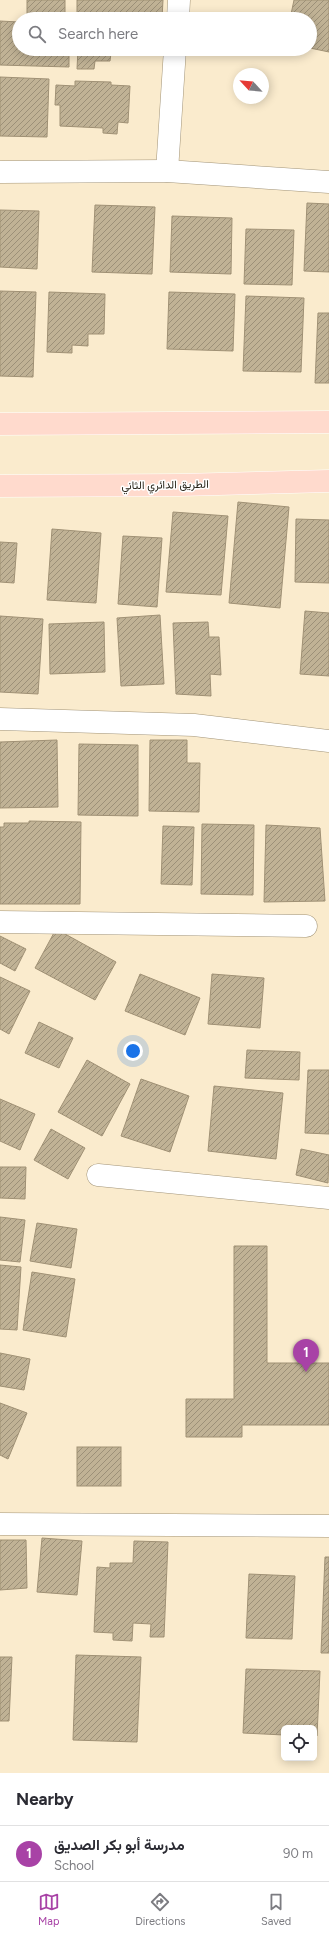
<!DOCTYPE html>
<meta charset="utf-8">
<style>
:root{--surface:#fff;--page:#f7f7f7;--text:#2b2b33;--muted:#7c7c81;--line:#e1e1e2;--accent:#a842a6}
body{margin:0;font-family:Figtree,Vazirmatn,sans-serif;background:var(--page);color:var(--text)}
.controls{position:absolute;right:12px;bottom:12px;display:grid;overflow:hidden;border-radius:6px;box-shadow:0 2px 10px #0003}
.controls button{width:36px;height:36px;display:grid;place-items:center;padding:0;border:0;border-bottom:1px solid var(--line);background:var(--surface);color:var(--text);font:20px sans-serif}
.compass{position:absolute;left:233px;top:68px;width:36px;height:36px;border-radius:50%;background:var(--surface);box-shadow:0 2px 10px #0003;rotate:296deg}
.you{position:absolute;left:133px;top:1051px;width:14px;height:14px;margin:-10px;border:3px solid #fff;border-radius:50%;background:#1a73e8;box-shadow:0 0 0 6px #1a73e833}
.badge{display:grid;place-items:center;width:26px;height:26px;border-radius:50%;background:var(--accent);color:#fff;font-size:13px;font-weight:700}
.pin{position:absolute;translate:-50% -33px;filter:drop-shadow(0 1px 2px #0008)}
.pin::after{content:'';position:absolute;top:21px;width:14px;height:12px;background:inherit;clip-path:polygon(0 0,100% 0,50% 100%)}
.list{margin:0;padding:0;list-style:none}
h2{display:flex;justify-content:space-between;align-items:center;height:52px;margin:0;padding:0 16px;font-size:17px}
h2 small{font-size:13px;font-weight:400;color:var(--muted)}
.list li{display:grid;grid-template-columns:26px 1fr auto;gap:12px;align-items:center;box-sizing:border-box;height:56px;padding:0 16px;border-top:1px solid var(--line)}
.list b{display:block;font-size:15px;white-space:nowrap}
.list p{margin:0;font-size:13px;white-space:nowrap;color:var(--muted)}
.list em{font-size:13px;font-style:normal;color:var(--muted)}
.icon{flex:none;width:22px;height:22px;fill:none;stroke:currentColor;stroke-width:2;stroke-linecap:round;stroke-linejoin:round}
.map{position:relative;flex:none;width:329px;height:1773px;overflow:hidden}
.search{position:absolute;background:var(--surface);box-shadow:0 2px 10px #0003;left:12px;right:12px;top:12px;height:44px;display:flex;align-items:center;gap:10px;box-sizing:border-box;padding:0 14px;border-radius:22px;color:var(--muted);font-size:15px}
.sheet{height:108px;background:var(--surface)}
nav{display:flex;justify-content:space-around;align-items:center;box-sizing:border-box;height:56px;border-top:1px solid var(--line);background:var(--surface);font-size:11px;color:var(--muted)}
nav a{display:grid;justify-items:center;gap:2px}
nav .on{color:var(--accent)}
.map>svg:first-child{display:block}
.building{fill:url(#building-hatch);stroke:#a09175}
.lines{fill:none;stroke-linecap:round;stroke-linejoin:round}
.minor-casing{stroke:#a29478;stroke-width:23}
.primary-casing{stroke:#fff;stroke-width:23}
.minor{stroke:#fff;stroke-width:22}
.primary{stroke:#ffdacd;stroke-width:22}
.labels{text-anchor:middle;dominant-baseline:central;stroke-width:3;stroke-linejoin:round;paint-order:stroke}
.street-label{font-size:11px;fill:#252015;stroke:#fff}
</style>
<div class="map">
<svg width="329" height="1773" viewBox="0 0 329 1773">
<defs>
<pattern id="building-hatch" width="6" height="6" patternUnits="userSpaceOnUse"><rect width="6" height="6" fill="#c0b295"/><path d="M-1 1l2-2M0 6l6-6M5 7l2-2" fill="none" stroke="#9c9078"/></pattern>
</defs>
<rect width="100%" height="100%" fill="#faebcd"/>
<g class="building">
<polygon points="27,0 65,0 65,18 27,16"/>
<polygon points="77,0 163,0 162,19 136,19 136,16 77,14"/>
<polygon points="294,0 329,0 329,52 310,48 310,19 290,19"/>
<polygon points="0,21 19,22 19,49 69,49 69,67 0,65"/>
<polygon points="78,49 128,49 128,54 111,53 110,61 95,61 94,69 77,69"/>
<polygon points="0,77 49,79 47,137 0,136"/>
<polygon points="75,81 111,82 111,85 130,86 128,123 118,122 117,134 103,133 103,128 60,126 60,105 55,105 56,85 75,86"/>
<polygon points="307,203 329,204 329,272 304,271"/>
<polygon points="95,205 155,207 152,274 92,272"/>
<polygon points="0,210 39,211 37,269 0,267"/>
<polygon points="172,216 232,218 231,274 170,272"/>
<polygon points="246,229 294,230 292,285 244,284"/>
<polygon points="0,291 36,292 33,377 0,376"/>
<polygon points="49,292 105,294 104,334 88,334 88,346 72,345 72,353 47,352"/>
<polygon points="169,292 235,294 233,351 167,349"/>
<polygon points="246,296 304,298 301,372 243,371"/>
<polygon points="318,313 329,313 329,383 315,383"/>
<polygon points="238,502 289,507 280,608 229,603"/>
<polygon points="173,512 228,516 221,595 166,592"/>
<polygon points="296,519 329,520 329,583 295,582"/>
<polygon points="52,529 101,533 96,603 47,600"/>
<polygon points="123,536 162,538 157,607 118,604"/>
<polygon points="0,542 17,543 14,583 0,582"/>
<polygon points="305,611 329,613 329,676 300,674"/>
<polygon points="160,615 164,684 121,686 117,618"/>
<polygon points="0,616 43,619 38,694 0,692"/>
<polygon points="104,622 105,672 50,674 49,624"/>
<polygon points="208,622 209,637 219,637 221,675 210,674 211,696 176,694 173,623"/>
<polygon points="57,740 58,807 0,808 0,742"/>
<polygon points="150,740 187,740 187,763 200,763 199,812 149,811"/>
<polygon points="79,744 138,745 138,816 78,815"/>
<polygon points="29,821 81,822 80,904 0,904 0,827 4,827 4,823 29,823"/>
<polygon points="202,824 254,825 253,895 201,894"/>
<polygon points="266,825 320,828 325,901 264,902"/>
<polygon points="163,826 194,827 192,885 161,884"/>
<polygon points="56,929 116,962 95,1000 35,968"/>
<polygon points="0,936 26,949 15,971 0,963"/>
<polygon points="140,974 200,998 185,1035 125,1011"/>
<polygon points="212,974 264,978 260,1028 208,1024"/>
<polygon points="0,977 30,991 9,1034 0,1029"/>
<polygon points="39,1022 73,1038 59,1068 25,1053"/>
<polygon points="247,1050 300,1052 299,1080 245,1078"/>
<polygon points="87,1060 130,1084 102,1136 58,1112"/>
<polygon points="308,1070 329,1070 329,1134 305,1133"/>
<polygon points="141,1079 189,1096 170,1152 121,1136"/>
<polygon points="214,1086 283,1093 276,1159 208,1151"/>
<polygon points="0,1099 35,1114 20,1150 0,1141"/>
<polygon points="51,1129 85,1148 68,1179 34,1160"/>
<polygon points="301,1149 329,1155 328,1183 296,1175"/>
<polygon points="0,1167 26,1167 25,1199 0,1198"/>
<polygon points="0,1217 25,1220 20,1262 0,1260"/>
<polygon points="37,1223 77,1229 71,1268 30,1261"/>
<polygon points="234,1246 267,1246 267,1363 329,1363 329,1425 242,1425 242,1437 186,1437 186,1399 234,1399"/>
<polygon points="0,1265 21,1267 17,1330 0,1329"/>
<polygon points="32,1272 75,1279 66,1337 23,1330"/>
<polygon points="0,1353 30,1359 24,1390 0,1386"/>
<polygon points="0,1403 27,1413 8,1459 0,1455"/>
<rect x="77" y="1447" width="44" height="39"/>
<polygon points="42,1538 82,1541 77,1595 37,1592"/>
<polygon points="0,1540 26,1540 27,1588 0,1590"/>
<polygon points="134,1541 168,1542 164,1637 150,1637 151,1624 133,1623 132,1641 113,1640 113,1633 94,1632 97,1567 110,1568 110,1563 133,1563"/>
<polygon points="325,1557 329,1557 329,1653 321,1653"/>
<polygon points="249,1574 295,1576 292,1639 246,1638"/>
<polygon points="76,1655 141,1657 137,1742 73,1740"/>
<polygon points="0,1657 12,1657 9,1721 0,1721"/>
<polygon points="246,1669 320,1671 317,1736 314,1736 314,1728 284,1728 284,1735 243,1733"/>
</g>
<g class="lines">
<g class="minor-casing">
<g id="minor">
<polyline points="178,19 179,0"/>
<polyline points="167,171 175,49"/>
<polyline points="0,172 167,171 329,182"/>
<polyline points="0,719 194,725 329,741"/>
<polyline points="0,922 306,926"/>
<polyline points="98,1175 329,1198"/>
<polyline points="0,1524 329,1526"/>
</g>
</g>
<g class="primary-casing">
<g id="primary">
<polyline points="0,424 329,422"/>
<polyline points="0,486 181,485 329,481"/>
</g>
</g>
<use href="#minor" class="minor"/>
<use href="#primary" class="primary"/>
</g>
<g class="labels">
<g class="street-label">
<text transform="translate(165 485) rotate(-1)">الطريق الدائري الثاني</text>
</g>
</g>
</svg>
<div class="controls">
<button><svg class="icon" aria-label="locate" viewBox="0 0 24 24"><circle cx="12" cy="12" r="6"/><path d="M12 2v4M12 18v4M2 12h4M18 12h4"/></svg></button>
</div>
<svg class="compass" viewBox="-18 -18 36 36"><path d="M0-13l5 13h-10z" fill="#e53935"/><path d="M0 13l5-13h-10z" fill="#7c7c81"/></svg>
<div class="you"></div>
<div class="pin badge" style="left:306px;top:1372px">1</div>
<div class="search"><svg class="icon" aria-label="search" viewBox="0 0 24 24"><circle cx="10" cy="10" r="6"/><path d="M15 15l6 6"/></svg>Search here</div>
</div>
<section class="sheet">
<h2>Nearby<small></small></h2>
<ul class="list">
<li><span class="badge">1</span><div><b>مدرسة أبو بكر الصديق</b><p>School</p></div><em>90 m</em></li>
</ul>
</section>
<nav>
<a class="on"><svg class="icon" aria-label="map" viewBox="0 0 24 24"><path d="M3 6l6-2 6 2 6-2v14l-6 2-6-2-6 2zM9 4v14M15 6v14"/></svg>Map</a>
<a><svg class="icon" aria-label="directions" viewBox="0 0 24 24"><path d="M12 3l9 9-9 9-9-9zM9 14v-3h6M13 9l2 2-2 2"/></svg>Directions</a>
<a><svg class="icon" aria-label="saved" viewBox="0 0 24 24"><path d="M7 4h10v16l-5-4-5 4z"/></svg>Saved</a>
</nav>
